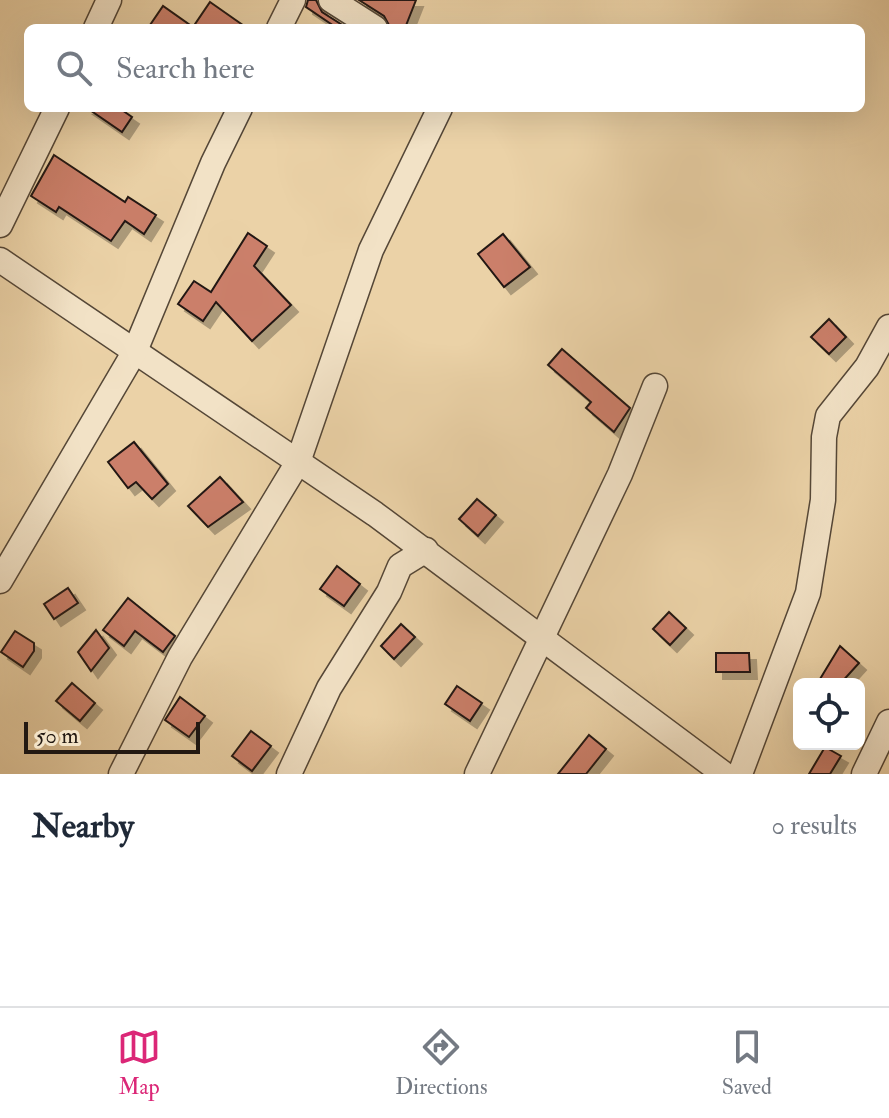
<!DOCTYPE html>
<style>
:root{--surface:#fff;--page:#f2f2f3;--text:#1f2937;--muted:#747a83;--line:#e0e1e3;--accent:#db2777}
body{margin:0;font-family:"IM FELL Double Pica",serif;background:var(--page);color:var(--text)}
.controls{position:absolute;right:24px;bottom:24px;display:grid;overflow:hidden;border-radius:12px;box-shadow:0 8px 32px #0002}
.controls button{width:72px;height:72px;display:grid;place-items:center;padding:0;border:0;border-bottom:2px solid var(--line);background:var(--surface);color:var(--text);font:40px sans-serif}
.scale{position:absolute;left:24px;bottom:20px;width:176px;box-sizing:border-box;padding-left:8px;border:4px solid #231912;border-top:0;font-size:22px;line-height:28px;white-space:nowrap;color:#231912;-webkit-text-stroke:6px #f2e2c6;paint-order:stroke}
.list{margin:0;padding:0;list-style:none}
h2{display:flex;justify-content:space-between;align-items:center;height:104px;margin:0;padding:0 32px;font-size:34px}
h2 small{font-size:26px;font-weight:400;color:var(--muted)}
.icon{flex:none;width:44px;height:44px;fill:none;stroke:currentColor;stroke-width:2;stroke-linecap:round;stroke-linejoin:round}
.map{position:relative;flex:none;width:889px;height:774px;overflow:hidden}
.search{position:absolute;background:var(--surface);box-shadow:0 8px 32px #0002;left:24px;right:24px;top:24px;height:88px;display:flex;align-items:center;gap:20px;box-sizing:border-box;padding:0 28px;border-radius:12px;color:var(--muted);font-size:30px}
.sheet{height:232px;background:var(--surface)}
nav{display:flex;justify-content:space-around;align-items:center;box-sizing:border-box;height:112px;border-top:2px solid var(--line);background:var(--surface);font-size:22px;color:var(--muted)}
nav a{display:grid;justify-items:center;gap:4px}
nav .on{color:var(--accent)}
.map>svg:first-child{display:block}
.building{fill:#cb7f6b;stroke:#231912;stroke-width:2;filter:url(#shadow)}
.lines{fill:none;stroke-linecap:round;stroke-linejoin:round}
.street-casing{stroke:#554737;stroke-width:27}
.street{stroke:#f2e2c6;stroke-width:24}
</style>
<div class="map">
<svg width="889" height="774" viewBox="0 0 889 774">
<defs>
<filter id="shadow"><feDropShadow dx="7" dy="7" stdDeviation="0" flood-color="#0004"/></filter>
</defs>
<rect width="100%" height="100%" fill="#ebd2a7"/>
<filter id="stains"><feTurbulence type="fractalNoise" baseFrequency=".0025" numOctaves="4"/><feColorMatrix values="0 0 0 0 .2 0 0 0 0 .09 0 0 0 0 .02 0 0 0 .5 -.17"/></filter>
<radialGradient id="worn" r=".72"><stop offset=".6" stop-color="#630" stop-opacity="0"/><stop offset="1" stop-color="#630" stop-opacity=".3"/></radialGradient>
<g class="building">
<polygon points="308,0 316,0 322,12 347,28 337,28 306,7"/>
<polygon points="359,0 416,0 405,28 390,27 384,16"/>
<polygon points="210,2 247,28 148,28 163,6 193,27"/>
<polygon points="87,108 119,108 132,117 122,132"/>
<polygon points="54,155 125,202 128,197 156,215 144,234 125,221 111,241 59,207 56,212 31,196"/>
<polygon points="248,233 267,246 254,266 291,305 252,341 216,302 203,321 178,304 194,281 211,292"/>
<polygon points="503,234 530,267 504,287 478,254"/>
<polygon points="829,319 846,337 829,354 811,337"/>
<polygon points="562,349 630,408 614,432 586,408 591,402 548,365"/>
<polygon points="134,442 168,484 152,499 136,482 128,488 108,462"/>
<polygon points="220,477 243,502 208,527 188,506"/>
<polygon points="477,499 496,515 478,536 459,519"/>
<polygon points="337,566 360,584 344,606 320,589"/>
<polygon points="68,588 78,603 54,619 44,604"/>
<polygon points="128,598 175,636 163,652 135,631 124,646 103,630"/>
<polygon points="669,612 686,628 670,645 653,629"/>
<polygon points="401,624 415,637 394,659 381,646"/>
<polygon points="96,630 109,648 91,671 78,652"/>
<polygon points="15,631 34,643 34,651 23,667 1,652"/>
<polygon points="840,646 859,663 840,684 817,684"/>
<polygon points="716,653 749,653 750,672 716,672"/>
<polygon points="72,683 95,703 80,721 56,701"/>
<polygon points="457,686 482,703 470,721 445,704"/>
<polygon points="180,697 205,716 189,737 165,720"/>
<polygon points="251,731 271,746 252,771 232,756"/>
<polygon points="589,735 606,749 586,774 558,774"/>
<polygon points="825,747 841,756 830,774 809,774"/>
</g>
<g class="lines">
<g class="street-casing">
<g id="street">
<polyline points="331,0 375,28"/>
<polyline points="96,28 109,0"/>
<polyline points="279,28 293,0"/>
<polyline points="0,225 57,108"/>
<polyline points="0,260 375,514 724,774"/>
<polyline points="0,581 135,351 213,163 240,108"/>
<polyline points="121,774 180,657 298,462 371,250 440,108"/>
<polyline points="289,774 329,688 389,592 400,566 426,550"/>
<polyline points="477,774 620,474 655,386"/>
<polyline points="740,774 808,593 823,500 824,437 828,416 867,367 889,327"/>
<polyline points="864,774 889,722"/>
</g>
</g>
<use href="#street" class="street"/>
</g>
<rect width="100%" height="100%" filter="url(#stains)"/>
<rect width="100%" height="100%" fill="url(#worn)"/>
</svg>
<div class="controls">
<button><svg class="icon" aria-label="locate" viewBox="0 0 24 24"><circle cx="12" cy="12" r="6"/><path d="M12 2v4M12 18v4M2 12h4M18 12h4"/></svg></button>
</div>
<div class="scale">50 m</div>
<div class="search"><svg class="icon" aria-label="search" viewBox="0 0 24 24"><circle cx="10" cy="10" r="6"/><path d="M15 15l6 6"/></svg>Search here</div>
</div>
<section class="sheet">
<h2>Nearby<small>0 results</small></h2>
<ul class="list">
</ul>
</section>
<nav>
<a class="on"><svg class="icon" aria-label="map" viewBox="0 0 24 24"><path d="M3 6l6-2 6 2 6-2v14l-6 2-6-2-6 2zM9 4v14M15 6v14"/></svg>Map</a>
<a><svg class="icon" aria-label="directions" viewBox="0 0 24 24"><path d="M12 3l9 9-9 9-9-9zM9 14v-3h6M13 9l2 2-2 2"/></svg>Directions</a>
<a><svg class="icon" aria-label="saved" viewBox="0 0 24 24"><path d="M7 4h10v16l-5-4-5 4z"/></svg>Saved</a>
</nav>
